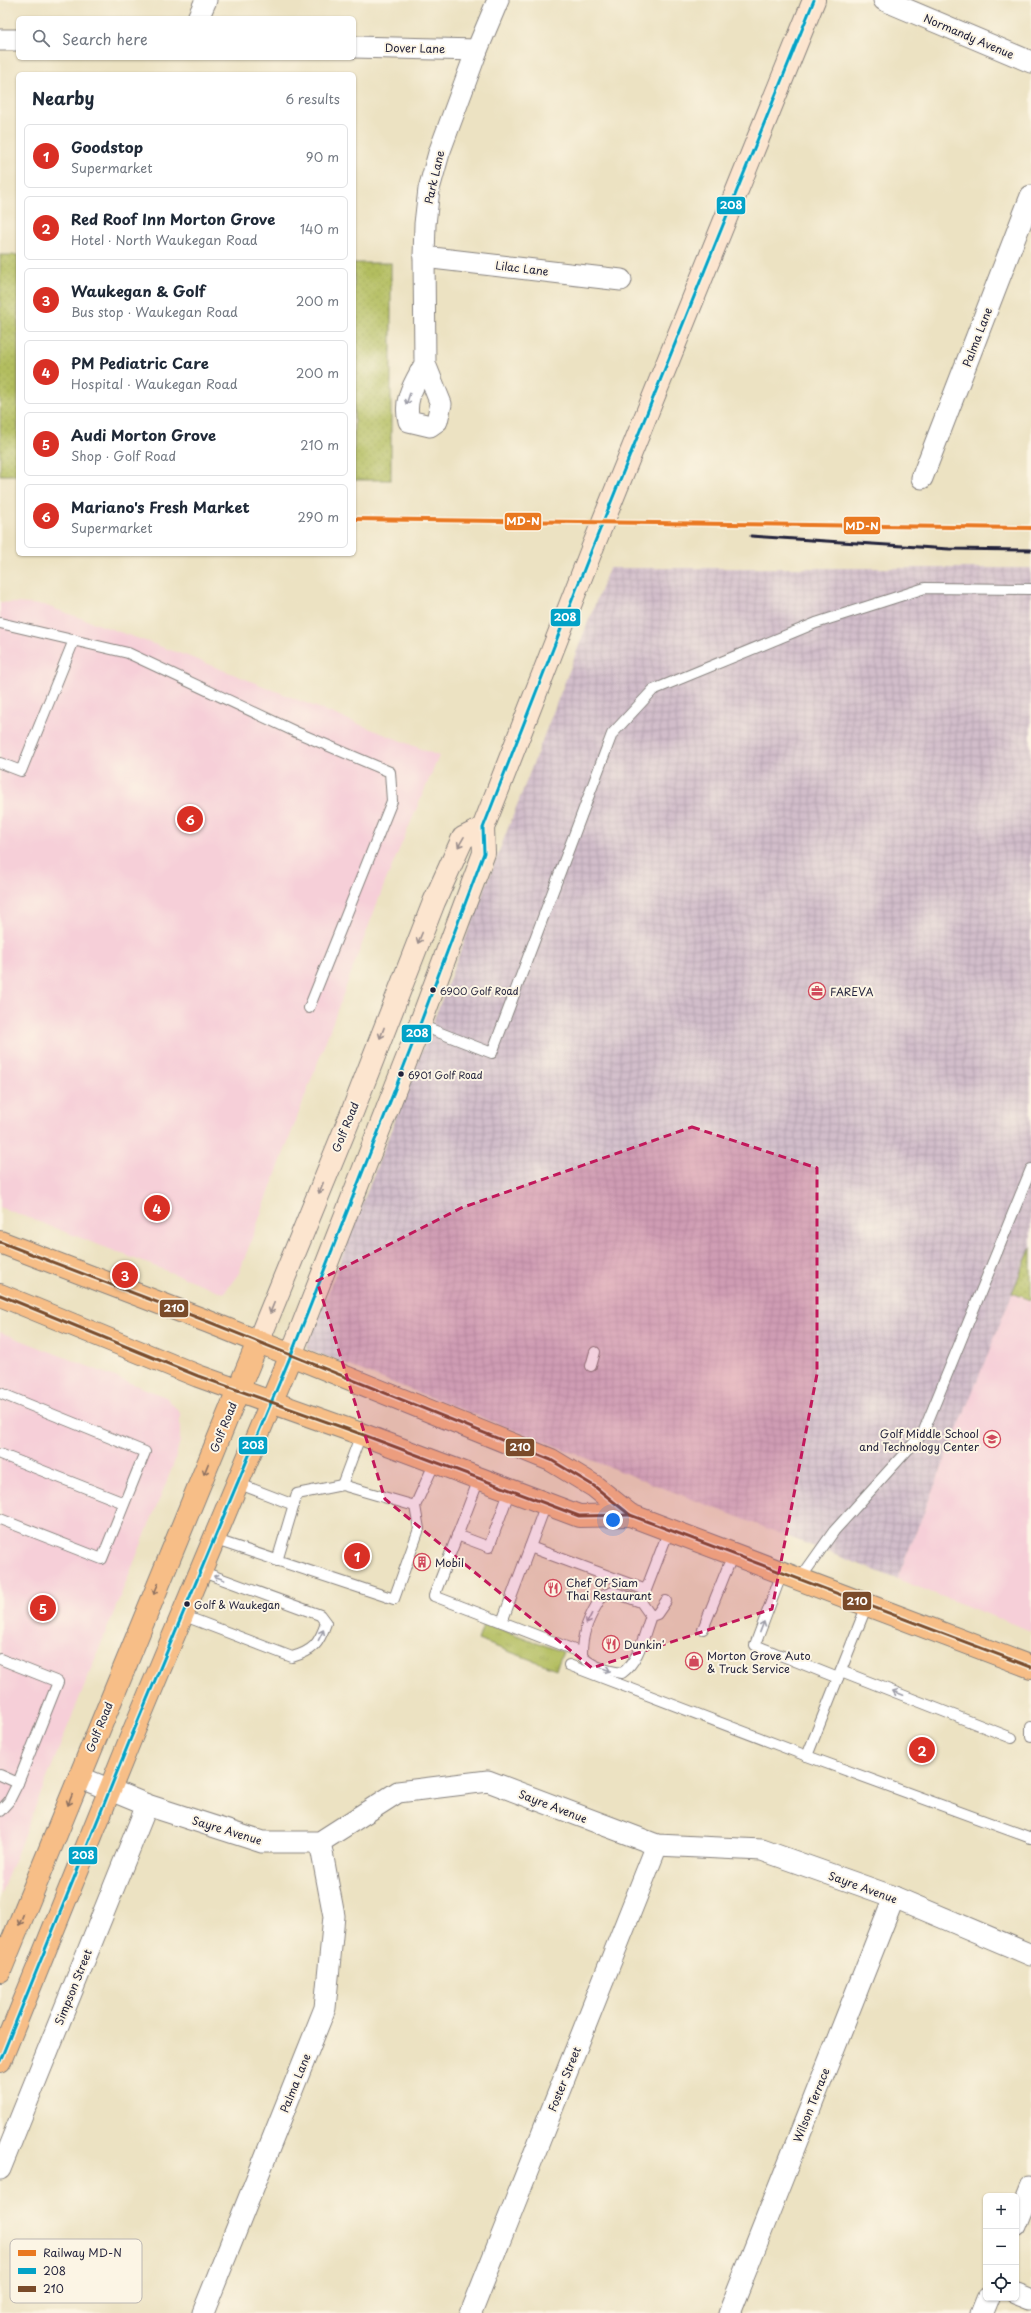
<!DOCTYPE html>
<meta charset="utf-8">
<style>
:root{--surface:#fff;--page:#f2f2f3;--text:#1f2937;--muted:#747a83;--line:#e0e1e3;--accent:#d93025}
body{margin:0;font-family:"Playpen Sans",sans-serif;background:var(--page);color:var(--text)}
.controls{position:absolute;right:12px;bottom:12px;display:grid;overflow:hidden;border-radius:6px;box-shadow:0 1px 3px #0004}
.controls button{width:36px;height:36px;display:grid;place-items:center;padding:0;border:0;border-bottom:1px solid var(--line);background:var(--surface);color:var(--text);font:20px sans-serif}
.you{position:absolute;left:613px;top:1520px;width:14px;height:14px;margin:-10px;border:3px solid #fff;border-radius:50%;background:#1a73e8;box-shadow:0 0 0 6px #1a73e833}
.badge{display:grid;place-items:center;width:26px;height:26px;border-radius:50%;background:var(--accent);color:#fff;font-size:13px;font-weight:700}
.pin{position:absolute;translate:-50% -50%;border:2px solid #fff;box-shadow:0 1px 4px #0006}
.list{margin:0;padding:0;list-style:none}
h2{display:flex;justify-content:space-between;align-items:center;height:52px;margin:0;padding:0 16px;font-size:17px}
h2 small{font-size:13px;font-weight:400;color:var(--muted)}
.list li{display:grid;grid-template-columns:26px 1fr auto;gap:12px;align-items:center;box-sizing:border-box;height:64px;margin:0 8px 8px;padding:0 8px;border:1px solid var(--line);border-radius:6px}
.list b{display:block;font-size:15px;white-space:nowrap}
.list p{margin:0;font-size:13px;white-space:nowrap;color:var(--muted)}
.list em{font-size:13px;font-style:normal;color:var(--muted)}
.icon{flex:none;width:22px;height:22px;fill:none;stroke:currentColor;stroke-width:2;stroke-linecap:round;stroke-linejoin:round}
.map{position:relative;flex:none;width:1031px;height:2313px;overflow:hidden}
.search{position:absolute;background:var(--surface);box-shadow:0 1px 3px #0004;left:16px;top:16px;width:340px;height:44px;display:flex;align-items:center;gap:10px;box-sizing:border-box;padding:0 14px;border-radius:6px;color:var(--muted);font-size:15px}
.panel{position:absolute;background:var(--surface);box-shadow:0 1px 3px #0004;left:16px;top:72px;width:340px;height:484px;border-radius:6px}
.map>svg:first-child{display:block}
.built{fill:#f6cfd8}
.industrial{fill:url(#industrial-grid)}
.grass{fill:url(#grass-tufts);stroke:#6a704d}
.park{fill:url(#park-dots);stroke:#6a704d}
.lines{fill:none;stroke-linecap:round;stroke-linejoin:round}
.service-casing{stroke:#87827e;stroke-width:12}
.minor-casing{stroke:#87827e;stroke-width:23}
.secondary-casing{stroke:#87827e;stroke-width:24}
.primary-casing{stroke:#87827e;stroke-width:24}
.service{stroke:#fff;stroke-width:10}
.minor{stroke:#fff;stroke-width:21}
.secondary{stroke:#fce5cf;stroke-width:22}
.primary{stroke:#f7be87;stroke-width:22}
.rail{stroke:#22223b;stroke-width:3}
.bus-1-casing{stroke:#fcf5e5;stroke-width:6}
.bus-2-casing{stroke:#fcf5e5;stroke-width:6}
.bus-1{stroke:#02a2c7;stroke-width:3}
.bus-2{stroke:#7a4b2a;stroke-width:3}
.rail-1-casing{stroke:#fcf5e5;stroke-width:7}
.rail-1{stroke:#e97820;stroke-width:4}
.oneway{stroke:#9c9ca7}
.oneway2{stroke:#9a8d8c}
.oneway3{stroke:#8c7061}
.marked{fill:#c2185b;fill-opacity:0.2;stroke:#c2185b;stroke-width:3;stroke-dasharray:8 5;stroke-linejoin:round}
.bus-dot{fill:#22223b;stroke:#fcf5e5;stroke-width:1.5}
.labels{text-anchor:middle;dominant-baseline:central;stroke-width:4;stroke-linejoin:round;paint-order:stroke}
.bus-label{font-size:10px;fill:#22223b;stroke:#fcf5e5;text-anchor:start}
.street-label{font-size:11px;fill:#22223b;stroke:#fcf5e5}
.poi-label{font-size:11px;fill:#22223b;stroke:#fcf5e5;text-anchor:start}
.key{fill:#fcf5e5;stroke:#bbb6b2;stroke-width:1}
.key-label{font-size:11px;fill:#22223b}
.line-badge{stroke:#fcf5e5;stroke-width:1.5}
.badge-label{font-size:11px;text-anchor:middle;font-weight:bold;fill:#fff}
</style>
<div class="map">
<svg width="1031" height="2313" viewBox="0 0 1031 2313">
<defs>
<pattern id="industrial-grid" width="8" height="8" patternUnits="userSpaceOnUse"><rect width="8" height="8" fill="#d1bdca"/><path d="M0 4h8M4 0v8" fill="none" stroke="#b3a2ae"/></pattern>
<pattern id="grass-tufts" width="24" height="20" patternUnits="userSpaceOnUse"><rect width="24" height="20" fill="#b2bd5f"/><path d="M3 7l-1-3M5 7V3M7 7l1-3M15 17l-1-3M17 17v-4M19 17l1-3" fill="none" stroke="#99a253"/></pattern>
<pattern id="park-dots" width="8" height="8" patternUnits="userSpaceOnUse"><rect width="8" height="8" fill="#b2bd5f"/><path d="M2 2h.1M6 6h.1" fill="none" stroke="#99a253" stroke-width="1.8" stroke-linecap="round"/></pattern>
</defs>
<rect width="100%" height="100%" fill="#fcf5e5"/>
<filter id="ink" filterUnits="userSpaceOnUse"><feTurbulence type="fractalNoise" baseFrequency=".025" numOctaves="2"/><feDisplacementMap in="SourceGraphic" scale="8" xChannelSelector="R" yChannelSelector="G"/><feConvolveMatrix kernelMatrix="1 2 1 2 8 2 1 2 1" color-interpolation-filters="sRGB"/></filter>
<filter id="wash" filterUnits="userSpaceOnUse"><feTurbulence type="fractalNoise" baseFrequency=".012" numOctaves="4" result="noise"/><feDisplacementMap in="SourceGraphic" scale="16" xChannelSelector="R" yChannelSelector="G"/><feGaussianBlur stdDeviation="0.9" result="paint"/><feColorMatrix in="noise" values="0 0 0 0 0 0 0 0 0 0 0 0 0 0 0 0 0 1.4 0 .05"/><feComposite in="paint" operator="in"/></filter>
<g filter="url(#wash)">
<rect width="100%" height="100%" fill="#ece2c2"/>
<g class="built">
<polygon points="0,602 44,605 190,657 439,756 384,885 239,1273 224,1293 0,1207"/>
<polygon points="1012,1293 1031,1300 1031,1631 897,1579"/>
<polygon points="0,1332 166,1397 180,1413 180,1441 174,1463 0,1895"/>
</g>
<polygon class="industrial" points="609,568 1031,568 1031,1247 897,1579 306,1349"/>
<polygon class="grass" points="484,1623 563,1652 556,1669 478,1640"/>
<g class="park">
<rect x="0" y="255" width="18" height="220"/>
<rect x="354" y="263" width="37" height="217"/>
<polygon points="1031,1247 1031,1300 1012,1293"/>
</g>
</g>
<g filter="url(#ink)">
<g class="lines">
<g class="service-casing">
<g id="service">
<polyline points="0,623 128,653 296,732 390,772 392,801 309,1008"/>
<polyline points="0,763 21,771 74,640"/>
<polyline points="420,1025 492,1053 612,734 653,690 816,623 925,588 1031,589"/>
<polyline points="591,1366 595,1352"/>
<polyline points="0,1393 145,1452 102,1559 0,1519"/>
<polyline points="0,1454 124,1503"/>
<polyline points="479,1479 434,1596 502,1622 546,1504"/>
<polyline points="237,1483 294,1505"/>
<polyline points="342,1485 361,1434"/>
<polyline points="457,1535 489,1547 510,1490"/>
<polyline points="213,1539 394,1599 419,1529 415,1506 435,1462"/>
<polyline points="530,1547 646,1590"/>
<polyline points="277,1561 297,1494 342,1485 415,1506"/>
<polyline points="782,1573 755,1645 838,1678"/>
<polyline points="800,1579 834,1531 923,1433 1031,1169"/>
<polyline points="644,1595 669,1530"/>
<path d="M 182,1615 L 292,1657 C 313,1651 319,1644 326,1623 L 320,1615 L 200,1571"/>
<path d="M 651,1616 L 641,1602 L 613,1592 L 602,1596 C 590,1615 581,1633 582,1656 C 592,1667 608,1671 622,1673 C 640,1660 643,1636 651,1616 L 657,1614 L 666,1601"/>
<polyline points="502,1622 582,1653"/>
<polyline points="703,1629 733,1554"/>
<polyline points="0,1659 58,1682 18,1783 0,1775"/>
<polyline points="569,1665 807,1756 1031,1838"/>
<polyline points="841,1671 1012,1738"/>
<polyline points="1031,1727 1031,1737"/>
<polyline points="807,1756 867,1605"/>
<polyline points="0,1811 9,1801 18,1783"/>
</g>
</g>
<g class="minor-casing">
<g id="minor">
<polyline points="884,0 1031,62"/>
<polyline points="198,18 206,0"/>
<polyline points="0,40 18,40"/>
<polyline points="354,47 477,50"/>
<polyline points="424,257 621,280"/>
<path d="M 425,364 C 415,383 403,399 409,421 L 430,426 L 437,421 L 441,404 L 425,364 L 424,257 L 425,224 L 429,189 L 439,153 L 477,50 L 498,0"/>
<polyline points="922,478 1031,196"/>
<polyline points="79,1777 147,1805 262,1842 320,1842 398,1792 488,1781 657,1845 762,1850 894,1897 1031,1955"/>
<polyline points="0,2169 147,1805"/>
<polyline points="1016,2226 1031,2188"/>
<polyline points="1016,2292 1031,2298"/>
<polyline points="203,2313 325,2008 334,1916 320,1842"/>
<polyline points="471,2313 657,1845"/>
<polyline points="729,2313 894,1897"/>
<polyline points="982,2313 988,2298"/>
</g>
</g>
<g class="secondary-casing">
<g id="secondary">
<polyline points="258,1342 353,1110 434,902 463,838 483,828"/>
<polyline points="291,1355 413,1043 484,853 483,828 592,549 814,0"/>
</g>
</g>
<g class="primary-casing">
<g id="primary">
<polyline points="0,1242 209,1322 551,1460 594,1486 630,1515 1031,1667"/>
<polyline points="0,1295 198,1376 361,1434 579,1516 630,1515"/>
<polyline points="0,1971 258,1342"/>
<polyline points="0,2061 130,1740 291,1355"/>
</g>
</g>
<use href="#service" class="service"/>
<use href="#minor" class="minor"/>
<use href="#secondary" class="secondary"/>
<use href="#primary" class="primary"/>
<polyline class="rail" points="751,536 949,549 1031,550"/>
<g class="bus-1-casing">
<polyline id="bus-1" points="0,2061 130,1740 291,1355 413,1043 484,853 483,828 592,549 814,0"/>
</g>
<g class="bus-2-casing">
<g id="bus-2">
<polyline points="0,1242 209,1322 551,1460 594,1486 630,1515 1031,1667"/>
<polyline points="0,1295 198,1376 361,1434 579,1516 630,1515"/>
</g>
</g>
<use href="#bus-1" class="bus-1"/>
<use href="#bus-2" class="bus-2"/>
<g class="rail-1-casing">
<polyline id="rail-1" points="354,519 1031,528"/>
</g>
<use href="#rail-1" class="rail-1"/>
</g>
<defs><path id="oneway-shaft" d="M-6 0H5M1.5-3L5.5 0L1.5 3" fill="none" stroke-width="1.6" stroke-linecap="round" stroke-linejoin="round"/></defs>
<g class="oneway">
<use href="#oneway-shaft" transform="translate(408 399) rotate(108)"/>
<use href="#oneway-shaft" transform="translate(219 1578) rotate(-160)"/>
<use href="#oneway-shaft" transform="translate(589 1619) rotate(117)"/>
<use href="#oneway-shaft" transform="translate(762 1627) rotate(-69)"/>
<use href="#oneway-shaft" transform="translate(321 1635) rotate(-64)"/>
<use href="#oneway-shaft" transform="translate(605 1669) rotate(21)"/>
<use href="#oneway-shaft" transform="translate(898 1693) rotate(-159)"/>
</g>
<g class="oneway2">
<use href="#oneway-shaft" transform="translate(461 842) rotate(120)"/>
<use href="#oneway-shaft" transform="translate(420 938) rotate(112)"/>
<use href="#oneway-shaft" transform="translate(382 1033) rotate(111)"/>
<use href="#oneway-shaft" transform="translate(321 1188) rotate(112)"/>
<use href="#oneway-shaft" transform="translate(272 1308) rotate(112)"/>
</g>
<g class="oneway3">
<use href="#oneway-shaft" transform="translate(206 1469) rotate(112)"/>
<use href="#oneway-shaft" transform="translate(156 1589) rotate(113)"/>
<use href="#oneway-shaft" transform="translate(70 1800) rotate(112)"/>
<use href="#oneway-shaft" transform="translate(21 1920) rotate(112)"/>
</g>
</g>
<path class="marked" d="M 692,1127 L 817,1168 L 817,1374 L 772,1609 L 592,1668 L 385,1499 L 317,1281 L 461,1208 Z"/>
<defs>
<g id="office-ring" transform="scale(0.9)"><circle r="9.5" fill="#fcf5e5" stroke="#d1495b" stroke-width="1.5"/><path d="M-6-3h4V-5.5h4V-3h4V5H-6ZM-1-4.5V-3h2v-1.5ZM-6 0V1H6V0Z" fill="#d1495b"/></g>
<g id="school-ring" transform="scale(0.9)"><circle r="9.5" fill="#fcf5e5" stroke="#d1495b" stroke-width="1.5"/><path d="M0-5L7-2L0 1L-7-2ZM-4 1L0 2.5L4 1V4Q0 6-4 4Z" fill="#d1495b"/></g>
<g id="building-ring" transform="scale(0.9)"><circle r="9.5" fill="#fcf5e5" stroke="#d1495b" stroke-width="1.5"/><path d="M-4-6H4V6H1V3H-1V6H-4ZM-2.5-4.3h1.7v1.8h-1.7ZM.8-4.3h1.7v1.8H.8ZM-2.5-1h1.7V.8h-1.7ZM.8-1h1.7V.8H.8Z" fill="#d1495b"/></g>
<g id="restaurant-ring" transform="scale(0.9)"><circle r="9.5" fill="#fcf5e5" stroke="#d1495b" stroke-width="1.5"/><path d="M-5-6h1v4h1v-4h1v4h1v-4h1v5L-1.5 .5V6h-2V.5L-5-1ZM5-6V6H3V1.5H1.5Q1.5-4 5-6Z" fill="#d1495b"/></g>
<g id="shop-ring" transform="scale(0.9)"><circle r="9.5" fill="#fcf5e5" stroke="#d1495b" stroke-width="1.5"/><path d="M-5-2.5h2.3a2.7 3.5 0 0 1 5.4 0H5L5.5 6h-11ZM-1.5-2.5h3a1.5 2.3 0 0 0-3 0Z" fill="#d1495b"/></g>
</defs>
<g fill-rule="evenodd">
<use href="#office-ring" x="817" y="991"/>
<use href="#school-ring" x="992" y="1439"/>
<use href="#building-ring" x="422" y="1562"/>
<use href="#restaurant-ring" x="553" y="1588"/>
<use href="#restaurant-ring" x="611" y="1644"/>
<use href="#shop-ring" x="694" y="1661"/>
</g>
<g class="bus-dot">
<circle cx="433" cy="990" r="3.5"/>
<circle cx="401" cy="1074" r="3.5"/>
<circle cx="187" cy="1604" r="3.5"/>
</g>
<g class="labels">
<g class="bus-label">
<text x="440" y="990">6900 Golf Road</text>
<text x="408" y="1074">6901 Golf Road</text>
<text x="194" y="1604">Golf &amp; Waukegan</text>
</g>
<g class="street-label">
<text transform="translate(969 36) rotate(23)">Normandy Avenue</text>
<text transform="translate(415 48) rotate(1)">Dover Lane</text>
<text transform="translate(434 177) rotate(-77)">Park Lane</text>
<text transform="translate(522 268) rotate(7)">Lilac Lane</text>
<text transform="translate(977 337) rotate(-69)">Palma Lane</text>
<text transform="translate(345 1127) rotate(-68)">Golf Road</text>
<text transform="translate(223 1427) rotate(-68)">Golf Road</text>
<text transform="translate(99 1727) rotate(-68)">Golf Road</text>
<text transform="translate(553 1806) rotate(21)">Sayre Avenue</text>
<text transform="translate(227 1830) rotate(17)">Sayre Avenue</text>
<text transform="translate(863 1887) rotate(20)">Sayre Avenue</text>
<text transform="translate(73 1987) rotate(-68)">Simpson Street</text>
<text transform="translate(564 2079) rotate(-68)">Foster Street</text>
<text transform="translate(295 2083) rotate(-68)">Palma Lane</text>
<text transform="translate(811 2105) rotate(-68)">Wilson Terrace</text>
</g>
<g class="poi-label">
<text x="830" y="991">FAREVA</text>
<text x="979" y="1433" text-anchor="end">Golf Middle School<tspan x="979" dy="13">and Technology Center</tspan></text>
<text x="435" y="1562">Mobil</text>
<text x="566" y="1582">Chef Of Siam<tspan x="566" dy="13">Thai Restaurant</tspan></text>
<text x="624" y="1644">Dunkin'</text>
<text x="707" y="1655">Morton Grove Auto<tspan x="707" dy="13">&amp; Truck Service</tspan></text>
</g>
</g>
<rect x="10" y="2239" width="132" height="64" rx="6" class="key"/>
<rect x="18" y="2250" width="18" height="6" fill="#e97820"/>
<rect x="18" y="2268" width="18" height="6" fill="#02a2c7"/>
<rect x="18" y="2286" width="18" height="6" fill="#7a4b2a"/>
<g class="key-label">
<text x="43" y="2257">Railway MD-N</text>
<text x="43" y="2275">208</text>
<text x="43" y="2293">210</text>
</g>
<g class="line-badge">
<rect x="716" y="196" width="30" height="19" rx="4" fill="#02a2c7"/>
<rect x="504" y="512" width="38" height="19" rx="4" fill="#e97820"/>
<rect x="843" y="516" width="38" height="19" rx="4" fill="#e97820"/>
<rect x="550" y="608" width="31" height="19" rx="4" fill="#02a2c7"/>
<rect x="401" y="1024" width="31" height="19" rx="4" fill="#02a2c7"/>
<rect x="159" y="1299" width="30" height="19" rx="4" fill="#7a4b2a"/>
<rect x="238" y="1436" width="30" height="19" rx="4" fill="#02a2c7"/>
<rect x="505" y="1438" width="30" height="19" rx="4" fill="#7a4b2a"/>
<rect x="842" y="1591" width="30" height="20" rx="4" fill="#7a4b2a"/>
<rect x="68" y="1846" width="30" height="19" rx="4" fill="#02a2c7"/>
</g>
<g class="badge-label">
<text x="731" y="209">208</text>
<text x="523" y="525">MD-N</text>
<text x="862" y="530">MD-N</text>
<text x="565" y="621">208</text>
<text x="417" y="1037">208</text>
<text x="174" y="1312">210</text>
<text x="253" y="1449">208</text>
<text x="520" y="1451">210</text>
<text x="857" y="1605">210</text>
<text x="83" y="1859">208</text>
</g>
</svg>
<div class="controls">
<button>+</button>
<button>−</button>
<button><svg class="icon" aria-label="locate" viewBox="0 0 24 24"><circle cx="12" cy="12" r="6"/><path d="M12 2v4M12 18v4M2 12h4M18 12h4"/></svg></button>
</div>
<div class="you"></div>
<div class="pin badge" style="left:357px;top:1556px">1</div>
<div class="pin badge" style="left:922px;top:1750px">2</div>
<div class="pin badge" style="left:125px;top:1275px">3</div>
<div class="pin badge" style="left:157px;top:1208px">4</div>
<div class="pin badge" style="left:43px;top:1608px">5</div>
<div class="pin badge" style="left:190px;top:819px">6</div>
<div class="search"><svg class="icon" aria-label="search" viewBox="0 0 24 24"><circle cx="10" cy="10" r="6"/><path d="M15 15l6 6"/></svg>Search here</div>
<section class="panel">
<h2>Nearby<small>6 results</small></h2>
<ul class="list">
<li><span class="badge">1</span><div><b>Goodstop</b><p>Supermarket</p></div><em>90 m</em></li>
<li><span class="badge">2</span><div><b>Red Roof Inn Morton Grove</b><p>Hotel · North Waukegan Road</p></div><em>140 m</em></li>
<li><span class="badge">3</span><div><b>Waukegan &amp; Golf</b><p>Bus stop · Waukegan Road</p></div><em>200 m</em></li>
<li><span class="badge">4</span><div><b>PM Pediatric Care</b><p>Hospital · Waukegan Road</p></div><em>200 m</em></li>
<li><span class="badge">5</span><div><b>Audi Morton Grove</b><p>Shop · Golf Road</p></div><em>210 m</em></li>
<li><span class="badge">6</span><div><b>Mariano's Fresh Market</b><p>Supermarket</p></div><em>290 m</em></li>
</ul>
</section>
</div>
